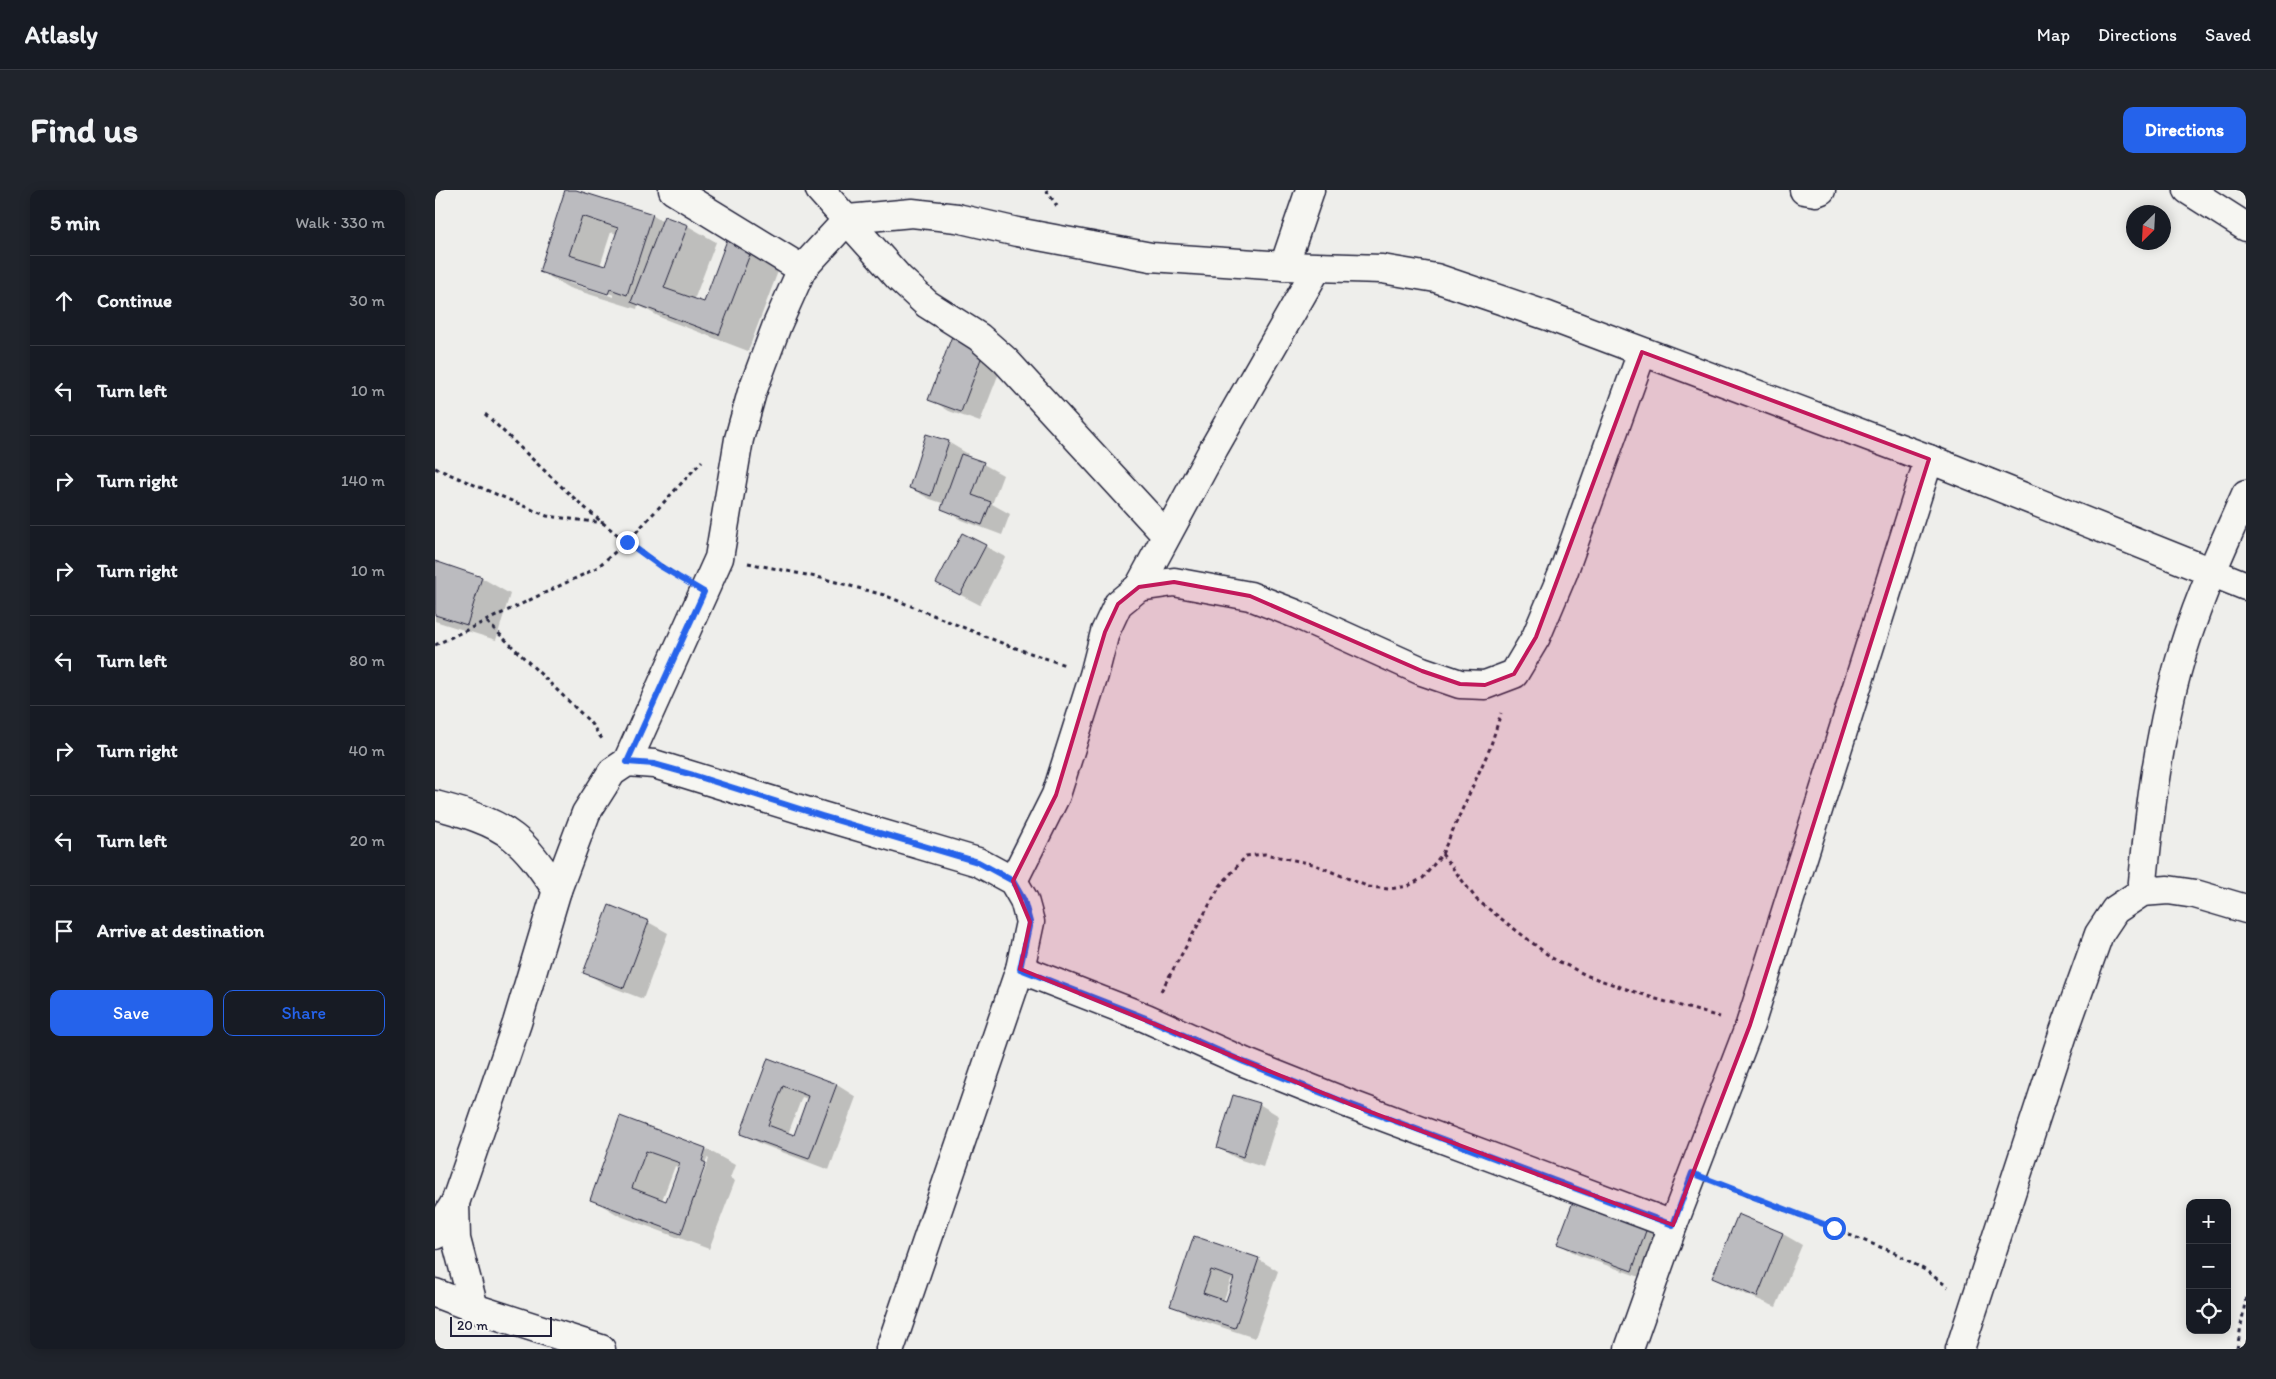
<!DOCTYPE html>
<meta charset="utf-8">
<style>
:root{--surface:#171b24;--page:#20242c;--text:#f1f3f6;--muted:#9ea1a6;--line:#363941;--accent:#2563eb}
body{margin:0;font-family:Itim,sans-serif;background:var(--page);color:var(--text)}
.controls{position:absolute;right:15px;bottom:15px;display:grid;overflow:hidden;border-radius:10px;box-shadow:0 2px 12px #0003}
.controls button{width:45px;height:45px;display:grid;place-items:center;padding:0;border:0;border-bottom:1px solid var(--line);background:var(--surface);color:var(--text);font:25px sans-serif}
.compass{position:absolute;left:1691px;top:15px;width:45px;height:45px;border-radius:50%;background:var(--surface);box-shadow:0 2px 12px #0003;rotate:204deg}
.scale{position:absolute;left:15px;bottom:12px;width:102px;box-sizing:border-box;padding-left:5px;border:2px solid #22223b;border-top:0;font-size:14px;line-height:18px;white-space:nowrap;color:#22223b;-webkit-text-stroke:4px #f6f6f2;paint-order:stroke}
.stop{position:absolute;width:15px;height:15px;margin:-11px;border:4px solid #2563eb;border-radius:50%;background:#fff}
.stop.end{background:#2563eb;border-color:#fff;box-shadow:0 1px 5px #0008}
.list{margin:0;padding:0;list-style:none}
h2{display:flex;justify-content:space-between;align-items:center;height:65px;margin:0;padding:0 20px;font-size:21px}
h2 small{font-size:16px;font-weight:400;color:var(--muted)}
.list li{display:grid;grid-template-columns:32px 1fr auto;gap:15px;align-items:center;box-sizing:border-box;height:90px;padding:0 20px;border-top:1px solid var(--line)}
.list b{display:block;font-size:19px;white-space:nowrap}
.list em{font-size:16px;font-style:normal;color:var(--muted)}
.actions{display:flex;gap:10px;padding:15px 20px}
.actions a{flex:1;padding:11px 0;border:1px solid var(--accent);border-radius:10px;text-align:center;font-size:18px;color:var(--accent)}
.actions .main{background:var(--accent);color:#fff}
.icon{flex:none;width:28px;height:28px;fill:none;stroke:currentColor;stroke-width:2;stroke-linecap:round;stroke-linejoin:round}
.map{position:relative;flex:none;width:1811px;height:1159px;overflow:hidden;border-radius:10px}
header{display:flex;align-items:center;gap:30px;box-sizing:border-box;height:70px;padding:0 25px;background:var(--surface);border-bottom:1px solid var(--line)}
header strong{font-size:24px}
nav{display:flex;gap:28px;margin-inline-start:auto;font-size:18px}
.intro{display:flex;align-items:center;justify-content:space-between;box-sizing:border-box;height:120px;padding:0 30px}
h1{margin:0;font-size:35px}
.button{padding:12px 22px;border-radius:10px;background:var(--accent);color:#fff;font-size:18px;font-weight:700}
main{display:flex;gap:30px;padding:0 30px}
aside{flex:1;background:var(--surface);border-radius:10px;box-shadow:0 2px 12px #0003}
.map>svg:first-child{display:block}
.shadow{fill:#0003;fill-rule:evenodd}
.building{fill:#bbbbbf;stroke:#22223b;fill-rule:evenodd}
.lines{fill:none;stroke-linecap:round;stroke-linejoin:round}
.minor-casing{stroke:#22223b;stroke-width:31}
.path{stroke:#22223b;stroke-width:3;stroke-dasharray:4 4;stroke-linecap:butt}
.minor{stroke:#f6f6f2;stroke-width:28}
.route{stroke:#2563eb;stroke-width:6}
.marked{fill:#c2185b;fill-opacity:0.2;stroke:#c2185b;stroke-width:4;stroke-linejoin:round}
</style>
<header>
<strong>Atlasly</strong>
<nav><a>Map</a><a>Directions</a><a>Saved</a></nav>
</header>
<div class="intro"><h1>Find us</h1><a class="button">Directions</a></div>
<main>
<aside>
<h2>5 min<small>Walk · 330 m</small></h2>
<ul class="list">
<li><svg class="icon" aria-label="ahead" viewBox="0 0 24 24"><path d="M12 20V5M6 11l6-6 6 6"/></svg><div><b>Continue</b></div><em>30 m</em></li>
<li><svg class="icon" aria-label="left" viewBox="0 0 24 24"><path d="M17 20v-9H6M10 6l-5 5 5 5"/></svg><div><b>Turn left</b></div><em>10 m</em></li>
<li><svg class="icon" aria-label="right" viewBox="0 0 24 24"><path d="M7 20v-9h11M14 6l5 5-5 5"/></svg><div><b>Turn right</b></div><em>140 m</em></li>
<li><svg class="icon" aria-label="right" viewBox="0 0 24 24"><path d="M7 20v-9h11M14 6l5 5-5 5"/></svg><div><b>Turn right</b></div><em>10 m</em></li>
<li><svg class="icon" aria-label="left" viewBox="0 0 24 24"><path d="M17 20v-9H6M10 6l-5 5 5 5"/></svg><div><b>Turn left</b></div><em>80 m</em></li>
<li><svg class="icon" aria-label="right" viewBox="0 0 24 24"><path d="M7 20v-9h11M14 6l5 5-5 5"/></svg><div><b>Turn right</b></div><em>40 m</em></li>
<li><svg class="icon" aria-label="left" viewBox="0 0 24 24"><path d="M17 20v-9H6M10 6l-5 5 5 5"/></svg><div><b>Turn left</b></div><em>20 m</em></li>
<li><svg class="icon" aria-label="arrive" viewBox="0 0 24 24"><path d="M6 21V4h12l-3 4 3 4H6"/></svg><div><b>Arrive at destination</b></div></li>
</ul>
<div class="actions"><a class="main">Save</a><a>Share</a></div>
</aside>
<div class="map">
<svg width="1811" height="1159" viewBox="0 0 1811 1159">
<rect width="100%" height="100%" fill="#eeeeeb"/>
<filter id="ink" filterUnits="userSpaceOnUse"><feTurbulence type="fractalNoise" baseFrequency=".02" numOctaves="2"/><feDisplacementMap in="SourceGraphic" scale="10" xChannelSelector="R" yChannelSelector="G"/><feConvolveMatrix kernelMatrix="1 2 1 2 8 2 1 2 1" color-interpolation-filters="sRGB"/></filter>
<g filter="url(#ink)">
<g class="shadow">
<path d="M 131,0 L 217,25 L 228,32 L 253,36 L 281,52 L 259,110 L 269,114 L 317,60 L 345,76 L 313,161 L 227,128 L 203,115 L 202,119 L 134,98 L 105,81 ZM 176,42 L 182,44 L 171,78 L 165,76 ZM 134,90 L 179,105 L 179,107 L 134,93 Z"/>
<polygon points="518,148 569,170 545,232 514,221 495,209"/>
<polygon points="513,252 533,264 531,267 548,274 568,285 557,314 575,324 567,345 527,330 508,319 510,314 495,309 475,298"/>
<polygon points="528,344 570,367 545,415 522,403"/>
<polygon points="0,373 47,388 75,404 61,450 0,431"/>
<polygon points="213,732 233,743 208,809 169,794 150,782"/>
<path d="M 334,870 L 402,895 L 421,907 L 394,980 L 326,954 L 307,943 ZM 367,907 L 373,909 L 359,947 L 353,944 Z"/>
<polygon points="824,914 844,926 828,977 803,969 783,958"/>
<path d="M 186,928 L 271,959 L 300,975 L 295,988 L 300,991 L 274,1059 L 185,1026 L 156,1009 ZM 272,968 L 274,969 L 267,988 L 265,986 ZM 240,976 L 244,978 L 232,1012 L 227,1010 Z"/>
<polygon points="1304,1026 1348,1044 1367,1055 1341,1117 1298,1099 1278,1087"/>
<polygon points="1212,1036 1232,1048 1216,1091 1143,1065 1124,1054"/>
<path d="M 760,1048 L 823,1069 L 843,1081 L 820,1148 L 756,1127 L 737,1115 ZM 796,1090 L 799,1091 L 792,1113 L 788,1112 Z"/>
</g>
<g class="building">
<path d="M 130,0 L 141,0 L 218,24 L 192,105 L 175,99 L 173,104 L 104,82 ZM 147,26 L 183,38 L 170,76 L 134,65 Z"/>
<polygon points="229,26 253,35 229,98 269,112 292,50 317,59 284,145 196,112"/>
<polygon points="517,146 550,158 526,222 493,210"/>
<polygon points="491,244 514,251 496,306 474,298"/>
<polygon points="526,264 549,272 537,305 556,312 547,335 506,319"/>
<polygon points="527,343 551,355 525,405 501,393"/>
<polygon points="0,371 47,387 32,435 0,425"/>
<polygon points="174,715 214,731 189,798 148,783"/>
<path d="M 333,868 L 402,894 L 374,969 L 305,944 ZM 348,896 L 373,906 L 359,945 L 333,935 Z"/>
<polygon points="798,905 825,913 808,967 782,958"/>
<path d="M 185,926 L 271,958 L 267,971 L 271,973 L 246,1044 L 155,1010 ZM 211,961 L 245,973 L 231,1011 L 197,998 Z"/>
<polygon points="1139,1009 1213,1035 1197,1081 1122,1054"/>
<polygon points="1303,1024 1348,1043 1322,1107 1277,1088"/>
<path d="M 759,1046 L 824,1068 L 800,1138 L 735,1116 ZM 776,1080 L 799,1088 L 791,1111 L 768,1103 Z"/>
</g>
<g class="lines">
<g class="minor-casing">
<g id="minor">
<polyline points="238,0 367,79"/>
<polyline points="385,0 464,88 492,114 544,147 570,170 731,345"/>
<polyline points="1369,0 1381,2 1386,0"/>
<polyline points="1753,0 1811,37"/>
<polyline points="849,76 875,0"/>
<polyline points="704,397 779,258 882,78"/>
<polyline points="192,572 284,368 304,249 317,202 342,135 367,79 413,29 477,23 522,28 582,42 716,67 849,76 947,79 1001,88 1113,126 1494,269 1811,396"/>
<path d="M 0,615 C 26,622 57,630 78,647 C 96,661 109,682 122,700"/>
<polyline points="578,691 621,605 659,485 670,442 683,414 704,397 739,392 815,406 861,424 987,481 1025,494 1050,495 1079,484 1101,447 1128,383 1207,162"/>
<path d="M 1707,702 C 1714,628 1722,554 1742,481 C 1758,420 1785,362 1811,304"/>
<polyline points="585,779 711,828 809,872 917,915 1238,1035"/>
<polyline points="20,1013 21,1049 39,1118"/>
<polyline points="0,1045 20,1013 82,833 122,700 151,623 177,582 192,572 219,574 387,626 543,672 578,691 589,710 595,732 585,779 455,1159"/>
<polyline points="0,1103 39,1118 166,1159"/>
<polyline points="1194,1159 1238,1035 1315,835 1494,269"/>
<polyline points="1525,1159 1628,844 1664,744 1680,720 1707,702 1733,700 1760,704 1811,719"/>
</g>
</g>
<g class="path">
<polyline points="611,0 622,16"/>
<path d="M 50,224 C 111,281 170,344 243,386"/>
<polyline points="0,278 112,326 169,333"/>
<polyline points="313,373 386,388 449,405 569,454 630,475"/>
<polyline points="52,432 154,531 167,549"/>
<polyline points="0,455 160,379 192,352 267,271"/>
<polyline points="1007,664 1042,710 1117,768 1153,786 1221,809 1285,827"/>
<polyline points="726,801 785,696 811,666 830,664 878,674 934,697 954,699 973,696 988,688 1007,664 1055,558 1066,523"/>
<polyline points="1287,995 1458,1062 1490,1080 1513,1097"/>
<polyline points="1802,1159 1811,1107"/>
</g>
<use href="#minor" class="minor"/>
</g>
</g>
<g class="lines" filter="url(#ink)">
<polyline class="route" points="192,352 225,376 269,402 192,572 219,574 258,585 387,626 543,672 578,691 589,710 595,732 585,779 711,828 809,872 917,915 1238,1035 1257,983 1399,1038"/>
</g>
<path class="marked" d="M 1207,162 L 1494,269 L 1315,835 L 1238,1035 L 917,915 L 585,779 L 595,732 L 578,691 L 621,605 L 670,442 L 683,414 L 704,397 L 739,392 L 815,406 L 987,481 L 1025,494 L 1050,495 L 1079,484 L 1101,447 Z"/>
</svg>
<div class="controls">
<button>+</button>
<button>−</button>
<button><svg class="icon" aria-label="locate" viewBox="0 0 24 24"><circle cx="12" cy="12" r="6"/><path d="M12 2v4M12 18v4M2 12h4M18 12h4"/></svg></button>
</div>
<svg class="compass" viewBox="-18 -18 36 36"><path d="M0-13l5 13h-10z" fill="#e53935"/><path d="M0 13l5-13h-10z" fill="#9ea1a6"/></svg>
<div class="scale">20 m</div>
<div class="stop" style="left:1399px;top:1038px"></div>
<div class="stop end" style="left:192px;top:352px"></div>
</div>
</main>
